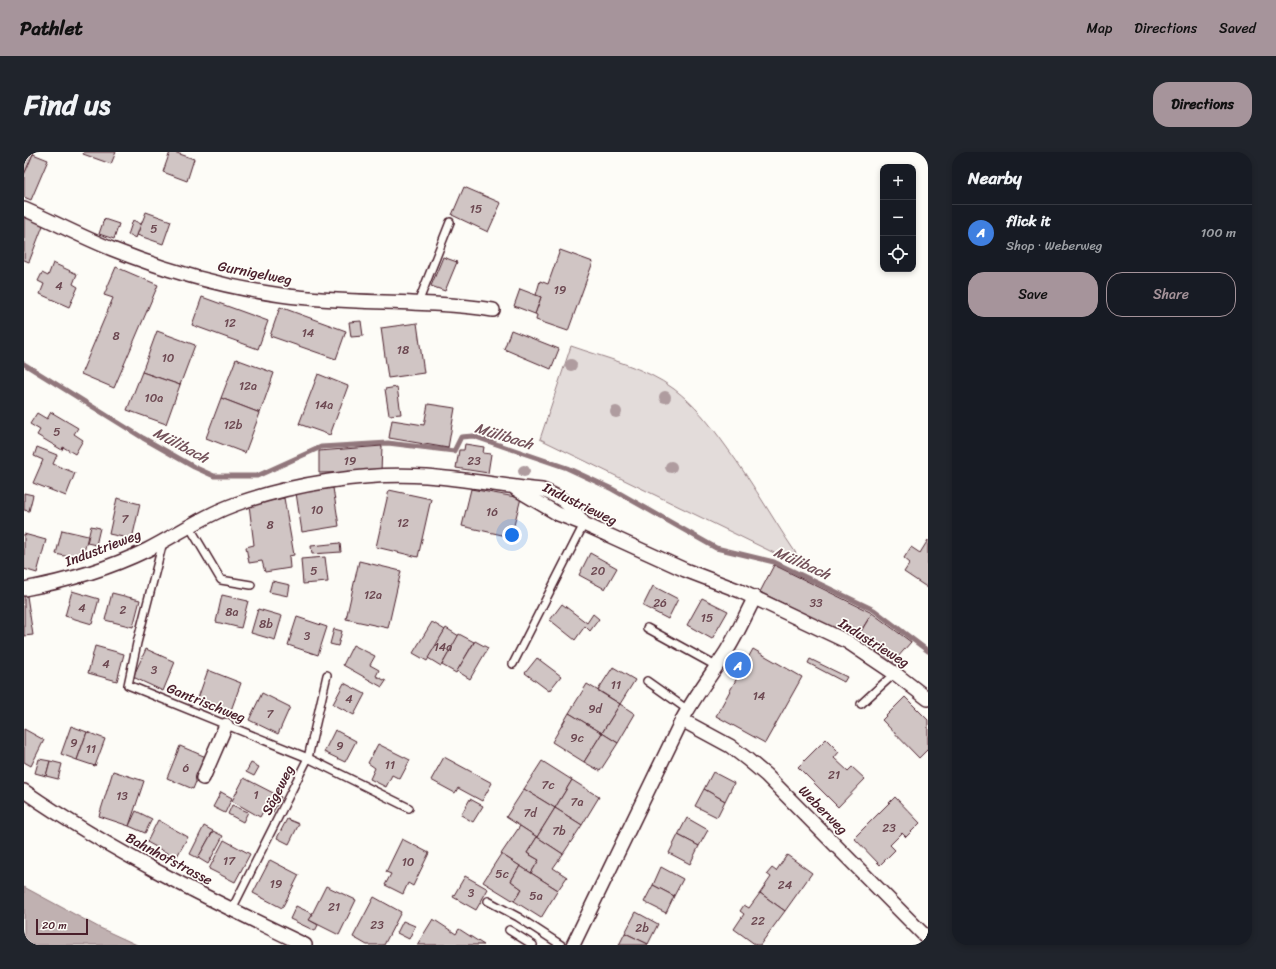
<!DOCTYPE html>
<meta charset="utf-8">
<style>
:root{--surface:#171b24;--page:#20242c;--text:#f1f3f6;--muted:#9ea1a6;--line:#363941;--accent:#a6949b}
body{margin:0;font-family:Sriracha,sans-serif;background:var(--page);color:var(--text)}
.controls{position:absolute;right:12px;top:12px;display:grid;overflow:hidden;border-radius:8px;box-shadow:0 2px 6px #0003}
.controls button{width:36px;height:36px;display:grid;place-items:center;padding:0;border:0;border-bottom:1px solid var(--line);background:var(--surface);color:var(--text);font:20px sans-serif}
.scale{position:absolute;left:12px;bottom:10px;width:52px;box-sizing:border-box;padding-left:4px;border:2px solid #4a1f2b;border-top:0;font-size:11px;line-height:14px;white-space:nowrap;color:#4a1f2b;-webkit-text-stroke:3px #fdfcf7;paint-order:stroke}
.you{position:absolute;left:488px;top:383px;width:14px;height:14px;margin:-10px;border:3px solid #fff;border-radius:50%;background:#1a73e8;box-shadow:0 0 0 6px #1a73e833}
.badge{display:grid;place-items:center;width:26px;height:26px;border-radius:50%;background:var(--accent);color:#fff;font-size:13px;font-weight:700}
.pin{position:absolute;translate:-50% -50%;border:2px solid #fff;box-shadow:0 1px 4px #0006}
.list{margin:0;padding:0;list-style:none}
h2{display:flex;justify-content:space-between;align-items:center;height:52px;margin:0;padding:0 16px;font-size:17px}
h2 small{font-size:13px;font-weight:400;color:var(--muted)}
.list li{display:grid;grid-template-columns:26px 1fr auto;gap:12px;align-items:center;box-sizing:border-box;height:56px;padding:0 16px;border-top:1px solid var(--line)}
.list b{display:block;font-size:15px;white-space:nowrap}
.list p{margin:0;font-size:13px;white-space:nowrap;color:var(--muted)}
.list em{font-size:13px;font-style:normal;color:var(--muted)}
.actions{display:flex;gap:8px;padding:12px 16px}
.actions a{flex:1;padding:9px 0;border:1px solid var(--accent);border-radius:16px;text-align:center;font-size:14px;color:var(--accent)}
.actions .main{background:var(--accent);color:#111}
.icon{flex:none;width:22px;height:22px;fill:none;stroke:currentColor;stroke-width:2;stroke-linecap:round;stroke-linejoin:round}
.map{position:relative;flex:none;width:904px;height:793px;overflow:hidden;border-radius:16px}
header{display:flex;align-items:center;gap:24px;box-sizing:border-box;height:56px;padding:0 20px;background:var(--accent);color:#111}
header strong{font-size:19px}
nav{display:flex;gap:22px;margin-inline-start:auto;font-size:14px}
.intro{display:flex;align-items:center;justify-content:space-between;box-sizing:border-box;height:96px;padding:0 24px}
h1{margin:0;font-size:28px}
.button{padding:10px 18px;border-radius:16px;background:var(--accent);color:#111;font-size:14px;font-weight:700}
main{display:flex;gap:24px;padding:0 24px}
aside{flex:1;background:var(--surface);border-radius:16px;box-shadow:0 2px 6px #0003}
.map>svg:first-child{display:block}
.green{fill:#e3dcda;stroke:#967e82}
.water{fill:#c0b1b1;stroke:#91777b}
.lines{fill:none;stroke-linecap:round;stroke-linejoin:round}
.stream{stroke:#91777b;stroke-width:5}
.building{fill:#d0c5c4;stroke:#4a1f2b}
.service-casing{stroke:#4a1f2b;stroke-width:10}
.minor-casing{stroke:#4a1f2b;stroke-width:16}
.service{stroke:#fdfcf7;stroke-width:7}
.minor{stroke:#fdfcf7;stroke-width:13}
.tree{fill:#af9c9f}
.labels{text-anchor:middle;dominant-baseline:central;stroke-width:3.5;stroke-linejoin:round;paint-order:stroke}
.number-label{font-size:12px;fill:#6c4851}
.street-label{font-size:14px;fill:#4a1f2b;stroke:#fdfcf7}
.water-label{font-size:15px;font-style:italic;fill:#73525a;stroke:#fdfcf7}
</style>
<header>
<strong>Pathlet</strong>
<nav><a>Map</a><a>Directions</a><a>Saved</a></nav>
</header>
<div class="intro"><h1>Find us</h1><a class="button">Directions</a></div>
<main>
<div class="map">
<svg width="904" height="793" viewBox="0 0 904 793">
<rect width="100%" height="100%" fill="#fdfcf7"/>
<filter id="ink" filterUnits="userSpaceOnUse"><feTurbulence type="fractalNoise" baseFrequency=".025" numOctaves="2"/><feDisplacementMap in="SourceGraphic" scale="8" xChannelSelector="R" yChannelSelector="G"/><feConvolveMatrix kernelMatrix="1 2 1 2 8 2 1 2 1" color-interpolation-filters="sRGB"/></filter>
<g filter="url(#ink)">
<path class="green" d="M 547,194 C 581,206 621,215 650,237 C 670,252 686,272 701,293 C 731,333 754,377 783,417 L 516,287 Z"/>
<polygon class="water" points="0,735 76,776 113,793 0,793"/>
<g class="lines">
<polyline class="stream" points="0,212 119,286 170,315 190,324 233,324 297,295 364,291 430,299 437,285 449,284 543,316 588,337 692,396 750,410 850,458 904,499"/>
</g>
<g class="building">
<polygon points="0,0 10,0 0,23"/>
<polygon points="60,0 92,0 87,12 59,2"/>
<polygon points="146,0 150,0 170,7 163,29 139,20"/>
<polygon points="9,2 24,8 7,48 0,45 0,23"/>
<polygon points="440,35 477,51 464,80 428,63"/>
<polygon points="122,60 147,69 139,92 113,83"/>
<polygon points="0,62 20,71 5,110 0,108"/>
<polygon points="80,67 95,72 90,87 75,82"/>
<polygon points="109,68 117,72 112,86 104,83"/>
<polygon points="536,98 569,110 544,179 512,168 513,163 511,162 517,145 512,143 516,129 524,132"/>
<polygon points="419,105 433,110 421,139 407,134"/>
<polygon points="29,111 53,122 49,132 54,135 45,155 16,142 20,132 14,129 18,121 24,124"/>
<polygon points="92,115 134,133 90,236 57,222 89,146 80,143"/>
<polygon points="496,137 517,145 511,162 490,154"/>
<polygon points="178,145 244,169 234,197 168,173"/>
<polygon points="256,155 322,179 312,207 246,184"/>
<polygon points="337,169 339,184 327,185 325,170"/>
<polygon points="393,171 400,221 364,226 357,176"/>
<polygon points="487,178 535,197 527,217 480,197"/>
<polygon points="133,179 171,193 156,233 118,220"/>
<polygon points="212,207 250,221 236,261 197,246"/>
<polygon points="118,220 156,233 142,272 103,258"/>
<polygon points="294,222 324,234 306,283 275,272"/>
<polygon points="373,235 377,262 365,263 361,237"/>
<polygon points="197,246 236,261 221,301 182,286"/>
<polygon points="404,252 431,256 424,296 365,286 368,268 400,273"/>
<polygon points="27,260 54,276 50,282 59,288 51,302 39,295 38,298 13,283 16,278 6,272 13,261 23,267"/>
<polygon points="441,292 460,295 459,301 467,302 464,321 432,316 435,298 440,298"/>
<polygon points="358,294 357,320 295,321 295,299"/>
<polygon points="13,295 33,303 29,312 51,321 42,344 9,331 19,308 10,304"/>
<polygon points="309,336 315,374 278,380 272,341"/>
<polygon points="447,337 497,346 487,385 438,374"/>
<polygon points="365,338 407,347 394,405 352,395"/>
<polygon points="0,341 9,343 5,359 0,358"/>
<polygon points="93,346 116,352 108,387 85,382"/>
<polygon points="260,346 270,403 265,404 266,416 241,420 238,409 225,411 222,395 230,393 225,353"/>
<polygon points="67,374 76,376 72,393 63,391"/>
<polygon points="38,378 64,384 58,408 32,402"/>
<polygon points="0,382 22,388 13,421 0,417"/>
<polygon points="904,388 904,436 880,420 886,411 880,406 887,395 896,401"/>
<polygon points="316,391 317,400 288,402 287,394"/>
<polygon points="566,401 593,416 581,437 555,423"/>
<polygon points="301,405 304,430 279,432 277,407"/>
<polygon points="335,409 377,419 364,476 322,467"/>
<polygon points="750,413 848,461 832,487 736,440"/>
<polygon points="248,429 266,433 264,444 245,440"/>
<polygon points="629,434 654,447 644,467 619,454"/>
<polygon points="48,439 75,447 68,472 41,464"/>
<polygon points="88,441 116,448 109,475 81,468"/>
<polygon points="198,443 224,449 217,476 192,470"/>
<polygon points="0,444 3,444 9,483 0,484"/>
<polygon points="678,446 704,459 688,487 663,473"/>
<polygon points="538,452 563,471 569,462 575,467 566,479 561,474 551,488 526,468"/>
<polygon points="234,457 258,464 251,488 227,481"/>
<polygon points="848,461 887,490 866,514 830,491"/>
<polygon points="273,465 303,475 294,503 264,493"/>
<polygon points="408,470 421,478 403,509 389,501"/>
<polygon points="422,476 435,484 417,514 404,506"/>
<polygon points="310,477 318,479 314,494 306,492"/>
<polygon points="435,482 450,490 432,521 418,513"/>
<polygon points="451,489 464,496 446,527 433,519"/>
<polygon points="329,493 351,504 346,513 355,518 352,524 362,529 358,535 319,513"/>
<polygon points="71,494 100,502 93,529 64,521"/>
<polygon points="122,497 151,510 139,539 109,525"/>
<polygon points="729,497 778,525 741,591 692,564"/>
<polygon points="513,506 537,524 525,539 501,521"/>
<polygon points="786,507 823,525 820,530 784,511"/>
<polygon points="589,515 611,528 596,552 574,538"/>
<polygon points="184,518 217,531 206,561 173,549"/>
<polygon points="320,531 341,542 330,563 309,552"/>
<polygon points="563,532 596,552 578,581 545,561"/>
<polygon points="238,541 266,555 254,582 225,568"/>
<polygon points="881,545 904,568 904,597 895,606 858,568"/>
<polygon points="596,552 611,562 594,591 578,581"/>
<polygon points="545,561 578,581 560,610 528,590"/>
<polygon points="47,574 63,580 53,608 37,602"/>
<polygon points="0,577 20,588 7,614 0,610"/>
<polygon points="311,578 332,589 321,610 300,600"/>
<polygon points="63,580 81,587 71,614 53,608"/>
<polygon points="578,581 594,591 576,619 560,610"/>
<polygon points="802,587 815,600 810,606 824,619 828,615 841,627 814,655 774,615"/>
<polygon points="354,592 386,608 376,627 368,623 362,635 346,627 351,616 344,611"/>
<polygon points="156,594 182,605 169,637 143,626"/>
<polygon points="420,605 468,631 458,649 434,636 431,641 407,628"/>
<polygon points="15,607 26,609 22,624 11,621"/>
<polygon points="26,609 38,612 34,627 22,624"/>
<polygon points="518,609 548,628 531,656 500,637"/>
<polygon points="227,611 235,615 230,624 222,620"/>
<polygon points="89,619 120,629 105,674 75,664"/>
<polygon points="689,620 710,631 701,649 680,637"/>
<polygon points="220,626 257,645 249,660 241,656 236,665 208,649"/>
<polygon points="548,628 575,645 558,673 531,656"/>
<polygon points="500,637 531,656 513,685 482,665"/>
<polygon points="680,637 701,649 693,665 671,654"/>
<polygon points="197,640 208,646 201,661 189,655"/>
<polygon points="871,645 896,671 882,685 878,681 866,693 871,698 856,713 830,686"/>
<polygon points="446,647 459,654 449,670 437,663"/>
<polygon points="208,653 224,660 219,670 204,662"/>
<polygon points="531,656 558,673 539,702 513,685"/>
<polygon points="112,659 128,667 121,681 105,674"/>
<polygon points="663,666 684,678 675,694 654,683"/>
<polygon points="263,667 275,672 265,692 253,686"/>
<polygon points="134,668 164,685 152,706 123,690"/>
<polygon points="180,674 189,679 174,706 166,702"/>
<polygon points="496,674 513,685 503,701 515,708 507,721 477,702"/>
<polygon points="189,679 199,684 184,712 174,706"/>
<polygon points="654,683 675,694 666,712 645,701"/>
<polygon points="513,685 539,702 529,716 543,725 534,738 507,721 515,708 503,701"/>
<polygon points="378,687 405,701 389,734 384,731 379,742 361,733 367,722 362,720"/>
<polygon points="200,688 226,702 211,730 185,717"/>
<polygon points="477,702 496,714 487,729 498,737 490,749 459,730"/>
<polygon points="763,703 788,721 761,759 736,741 747,725 743,722 748,716 752,719"/>
<polygon points="246,708 275,723 258,756 229,741"/>
<polygon points="496,714 534,738 517,766 490,749 498,737 487,729"/>
<polygon points="637,715 659,727 650,744 629,733"/>
<polygon points="441,724 464,737 452,758 429,745"/>
<polygon points="629,733 650,744 642,761 620,750"/>
<polygon points="302,734 332,748 315,783 285,768"/>
<polygon points="736,741 761,759 736,793 732,793 710,777 720,762 716,759 720,753 725,756"/>
<polygon points="350,745 377,760 360,793 343,793 329,785"/>
<polygon points="272,754 289,762 285,768 294,773 291,779 266,767"/>
<polygon points="612,760 634,772 624,792 601,781"/>
<polygon points="409,767 432,782 435,777 460,793 393,793"/>
<polygon points="379,769 391,774 385,787 373,781"/>
<polygon points="601,781 624,792 623,793 595,793"/>
</g>
<g class="lines">
<g class="service-casing">
<g id="service">
<polyline points="394,151 426,70"/>
<polyline points="165,374 197,428 227,433"/>
<polyline points="139,390 113,491 104,533 284,606 385,656"/>
<polyline points="623,476 692,514"/>
<polyline points="489,512 560,372"/>
<polyline points="623,529 664,558"/>
<polyline points="837,552 871,521"/>
<polyline points="464,749 494,765 537,793"/>
<polyline points="208,757 284,606 303,523"/>
<polyline points="485,778 509,793"/>
</g>
</g>
<g class="minor-casing">
<g id="minor">
<path d="M 0,57 C 30,70 58,85 88,97 C 143,119 199,135 257,143 C 327,153 399,147 469,158"/>
<polyline points="492,337 534,362 560,372 661,418 716,439 824,490 873,523 904,547"/>
<path d="M 0,437 C 43,429 84,417 123,398 C 153,383 180,363 212,352 C 269,332 341,320 402,324 C 441,327 479,334 518,338 C 539,346 547,353 560,372"/>
<polyline points="658,568 706,594 723,607 742,623 904,787"/>
<polyline points="179,626 202,573"/>
<path d="M 0,639 C 88,700 185,747 281,793"/>
<path d="M 549,793 L 658,568 C 671,544 687,523 702,500 C 713,483 721,464 731,445"/>
</g>
</g>
<use href="#service" class="service"/>
<use href="#minor" class="minor"/>
</g>
<g class="tree">
<circle cx="547" cy="213" r="6"/>
<circle cx="641" cy="245" r="6"/>
<circle cx="592" cy="260" r="6"/>
<circle cx="647" cy="315" r="6"/>
<circle cx="500" cy="319" r="6"/>
</g>
</g>
<g class="labels">
<g class="number-label">
<text x="452" y="57">15</text>
<text x="130" y="77">5</text>
<text x="35" y="134">4</text>
<text x="536" y="138">19</text>
<text x="206" y="171">12</text>
<text x="284" y="181">14</text>
<text x="92" y="184">8</text>
<text x="379" y="198">18</text>
<text x="144" y="206">10</text>
<text x="224" y="234">12a</text>
<text x="130" y="246">10a</text>
<text x="300" y="253">14a</text>
<text x="209" y="273">12b</text>
<text x="33" y="280">5</text>
<text x="326" y="309">19</text>
<text x="450" y="309">23</text>
<text x="293" y="358">10</text>
<text x="468" y="360">16</text>
<text x="101" y="367">7</text>
<text x="379" y="371">12</text>
<text x="246" y="373">8</text>
<text x="290" y="419">5</text>
<text x="574" y="419">20</text>
<text x="349" y="443">12a</text>
<text x="636" y="451">26</text>
<text x="792" y="451">33</text>
<text x="58" y="456">4</text>
<text x="99" y="458">2</text>
<text x="208" y="460">8a</text>
<text x="683" y="466">15</text>
<text x="242" y="472">8b</text>
<text x="283" y="484">3</text>
<text x="419" y="495">14a</text>
<text x="82" y="512">4</text>
<text x="130" y="518">3</text>
<text x="592" y="533">11</text>
<text x="735" y="544">14</text>
<text x="325" y="547">4</text>
<text x="571" y="557">9d</text>
<text x="246" y="562">7</text>
<text x="553" y="586">9c</text>
<text x="50" y="591">9</text>
<text x="316" y="594">9</text>
<text x="67" y="597">11</text>
<text x="366" y="613">11</text>
<text x="162" y="616">6</text>
<text x="810" y="623">21</text>
<text x="524" y="633">7c</text>
<text x="232" y="643">1</text>
<text x="98" y="644">13</text>
<text x="553" y="650">7a</text>
<text x="506" y="661">7d</text>
<text x="865" y="676">23</text>
<text x="535" y="679">7b</text>
<text x="205" y="709">17</text>
<text x="384" y="710">10</text>
<text x="478" y="722">5c</text>
<text x="252" y="732">19</text>
<text x="761" y="733">24</text>
<text x="447" y="741">3</text>
<text x="512" y="744">5a</text>
<text x="310" y="755">21</text>
<text x="734" y="769">22</text>
<text x="353" y="773">23</text>
<text x="618" y="776">2b</text>
</g>
<g class="street-label">
<text transform="translate(231 121) rotate(11)">Gurnigelweg</text>
<text transform="translate(556 352) rotate(26)">Industrieweg</text>
<text transform="translate(79 396) rotate(-21)">Industrieweg</text>
<text transform="translate(850 491) rotate(32)">Industrieweg</text>
<text transform="translate(182 551) rotate(22)">Gantrischweg</text>
<text transform="translate(254 638) rotate(-63)">Sägeweg</text>
<text transform="translate(799 658) rotate(45)">Weberweg</text>
<text transform="translate(145 707) rotate(28)">Bahnhofstrasse</text>
</g>
<g class="water-label">
<text transform="translate(480 284) rotate(17)">Mülibach</text>
<text transform="translate(157 293) rotate(28)">Mülibach</text>
<text transform="translate(778 411) rotate(24)">Mülibach</text>
</g>
</g>
</svg>
<div class="controls">
<button>+</button>
<button>−</button>
<button><svg class="icon" aria-label="locate" viewBox="0 0 24 24"><circle cx="12" cy="12" r="6"/><path d="M12 2v4M12 18v4M2 12h4M18 12h4"/></svg></button>
</div>
<div class="scale">20 m</div>
<div class="you"></div>
<div class="pin badge" style="left:714px;top:513px;background:#3f7fe0">A</div>
</div>
<aside>
<h2>Nearby<small></small></h2>
<ul class="list">
<li><span class="badge" style="background:#3f7fe0">A</span><div><b>flick it</b><p>Shop · Weberweg</p></div><em>100 m</em></li>
</ul>
<div class="actions"><a class="main">Save</a><a>Share</a></div>
</aside>
</main>
